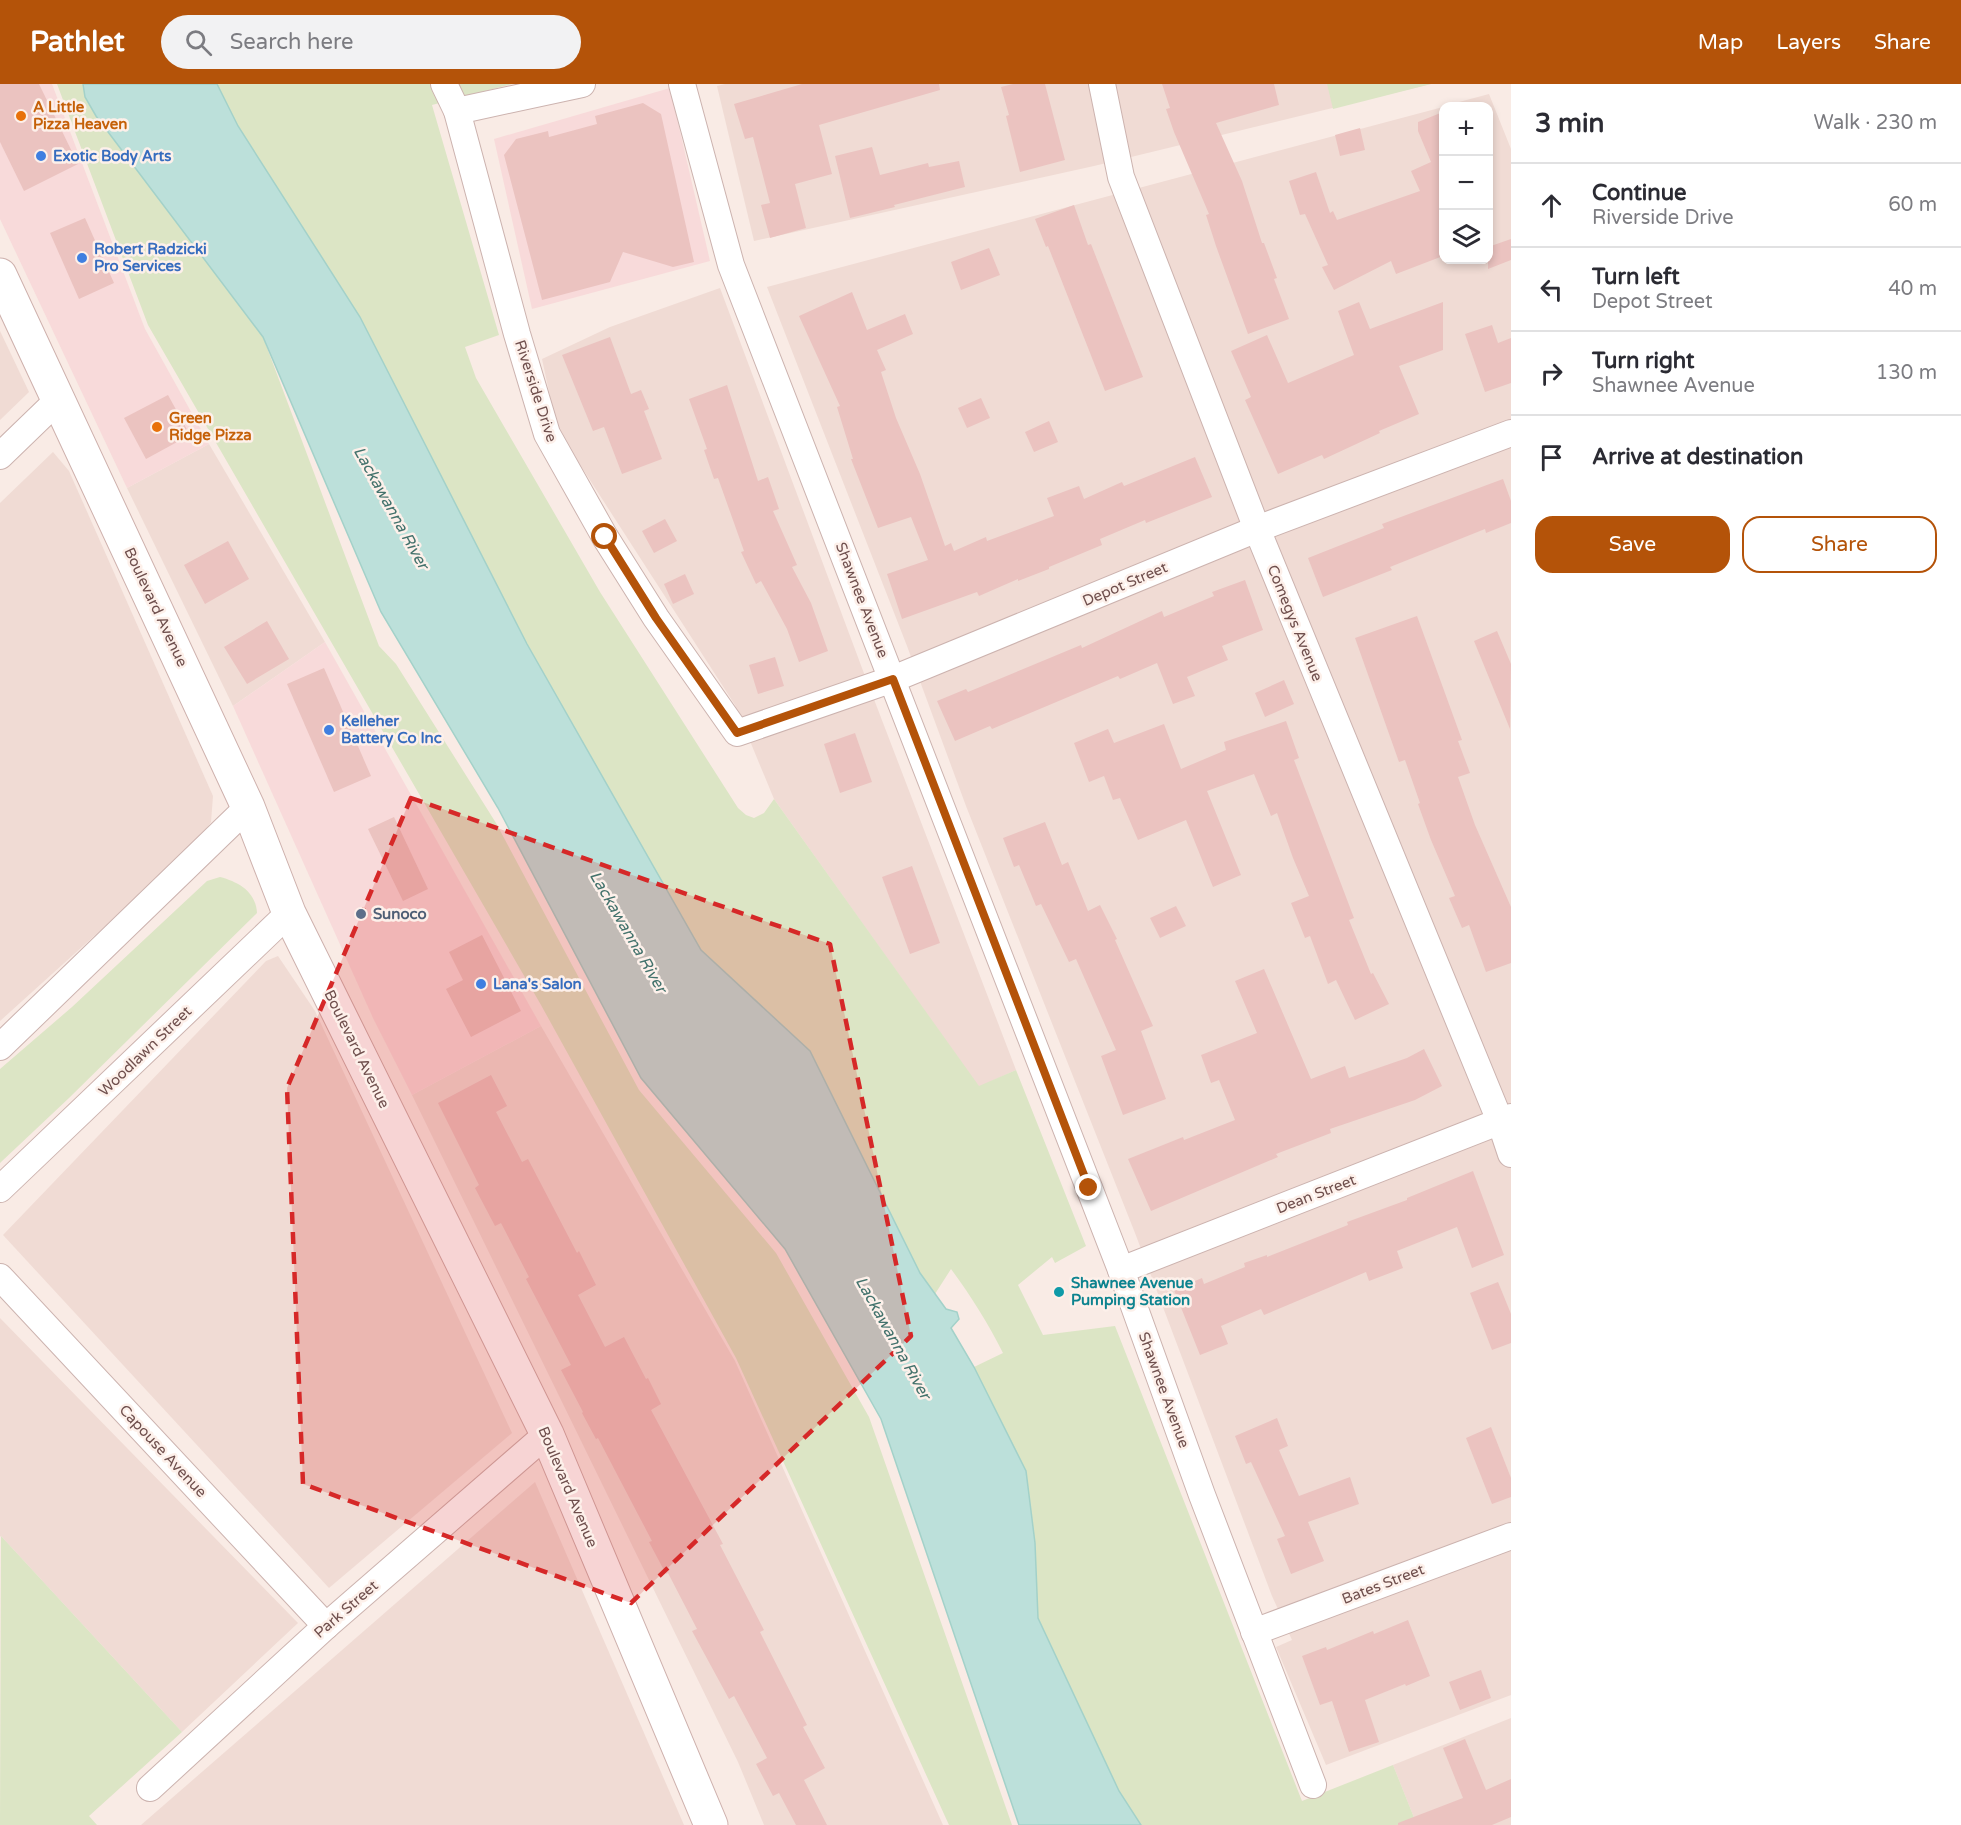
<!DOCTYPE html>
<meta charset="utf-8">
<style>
:root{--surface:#fff;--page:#f2f2f3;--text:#2b2b33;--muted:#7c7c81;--line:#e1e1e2;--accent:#b45309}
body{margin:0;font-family:"Varela Round",sans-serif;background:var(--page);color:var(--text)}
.controls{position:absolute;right:18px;top:18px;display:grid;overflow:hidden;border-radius:12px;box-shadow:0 3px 9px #0003}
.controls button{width:54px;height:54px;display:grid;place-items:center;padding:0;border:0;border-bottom:2px solid var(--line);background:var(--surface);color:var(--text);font:30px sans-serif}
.stop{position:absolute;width:18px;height:18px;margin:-14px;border:4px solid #b45309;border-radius:50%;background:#fff}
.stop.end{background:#b45309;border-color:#fff;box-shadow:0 2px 6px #0008}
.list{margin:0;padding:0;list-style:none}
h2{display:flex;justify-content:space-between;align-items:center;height:78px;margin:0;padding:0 24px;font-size:26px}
h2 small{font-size:20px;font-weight:400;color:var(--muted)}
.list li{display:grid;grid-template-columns:39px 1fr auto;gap:18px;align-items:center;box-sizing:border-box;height:84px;padding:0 24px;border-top:2px solid var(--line)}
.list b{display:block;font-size:22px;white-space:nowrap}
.list p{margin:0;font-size:20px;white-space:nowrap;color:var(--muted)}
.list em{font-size:20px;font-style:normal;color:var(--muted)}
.actions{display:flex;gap:12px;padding:18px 24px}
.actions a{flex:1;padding:14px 0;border:2px solid var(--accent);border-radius:18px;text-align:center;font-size:21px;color:var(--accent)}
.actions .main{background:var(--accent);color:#fff}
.icon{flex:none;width:33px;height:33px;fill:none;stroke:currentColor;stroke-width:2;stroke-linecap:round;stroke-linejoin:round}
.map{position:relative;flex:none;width:1511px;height:1741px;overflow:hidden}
header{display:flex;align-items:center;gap:36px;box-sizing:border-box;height:84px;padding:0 30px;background:var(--accent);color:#fff}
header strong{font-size:28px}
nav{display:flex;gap:33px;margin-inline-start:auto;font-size:21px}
.search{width:420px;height:54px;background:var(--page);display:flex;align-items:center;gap:15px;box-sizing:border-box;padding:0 21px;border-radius:33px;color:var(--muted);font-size:22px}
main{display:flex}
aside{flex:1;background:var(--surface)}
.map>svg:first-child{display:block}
.residential{fill:#f0dbd4}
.commercial{fill:#f8dada}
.green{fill:#dce5c5}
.water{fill:#bce0da;stroke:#a3d1c9;stroke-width:1.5}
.building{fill:#ebc3c0}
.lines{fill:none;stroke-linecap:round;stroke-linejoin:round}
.street-casing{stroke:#ccb3af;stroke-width:28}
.secondary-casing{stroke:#ceb1ad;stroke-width:35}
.street{stroke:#fff;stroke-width:26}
.secondary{stroke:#fff;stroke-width:33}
.route{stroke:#b45309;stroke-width:8}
.marked{fill:#d62828;fill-opacity:0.2;stroke:#d62828;stroke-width:4.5;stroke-dasharray:12 8;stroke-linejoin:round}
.food-dot{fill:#e8710a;stroke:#fdf0ea;stroke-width:2}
.shop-dot{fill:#3f7fe0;stroke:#fdf0ea;stroke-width:2}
.service-dot{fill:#5c6f8a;stroke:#fdf0ea;stroke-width:2}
.culture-dot{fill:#0f9aa8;stroke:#fdf0ea;stroke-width:2}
.labels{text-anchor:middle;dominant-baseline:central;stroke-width:5;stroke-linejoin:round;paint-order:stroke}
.food-label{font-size:15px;font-weight:bold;fill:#c56008;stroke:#fdf0ea;text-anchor:start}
.shop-label{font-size:15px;font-weight:bold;fill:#366cbe;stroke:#fdf0ea;text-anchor:start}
.street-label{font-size:15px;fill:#6f4f4d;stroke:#fdf0ea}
.service-label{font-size:15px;font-weight:bold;fill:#4e5e75;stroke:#fdf0ea;text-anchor:start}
.culture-label{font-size:15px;font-weight:bold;fill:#0d838f;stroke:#fdf0ea;text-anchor:start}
.water-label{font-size:16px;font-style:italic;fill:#43726c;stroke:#fdf0ea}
</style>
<header>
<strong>Pathlet</strong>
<div class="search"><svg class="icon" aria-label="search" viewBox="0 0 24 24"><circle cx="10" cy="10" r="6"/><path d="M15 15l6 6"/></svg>Search here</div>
<nav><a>Map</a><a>Layers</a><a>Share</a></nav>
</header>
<main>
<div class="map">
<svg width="1511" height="1741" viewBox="0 0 1511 1741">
<rect width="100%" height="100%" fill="#f9ebe5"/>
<g class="residential">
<polygon points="725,0 1431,0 1094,82 754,157 717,2"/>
<polygon points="1489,10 1511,65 1511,1611 1326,1681 1276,1563 1292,1556 1272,1512 1135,1149 966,722 907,562 767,203 1443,23 1444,176 1488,176 1488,22 1444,22"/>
<polygon points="720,204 862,584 1016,986 979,1003 774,715 735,621 557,345 542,275 610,243"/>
<polygon points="0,247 29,308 0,336"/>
<polygon points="209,360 325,558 233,622 127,404"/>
<polygon points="53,368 69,387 213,712 211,738 197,759 0,937 0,419"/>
<polygon points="278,872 315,927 512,1349 329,1504 3,1151 266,877"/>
<polygon points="541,942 735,1277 943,1741 764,1741 738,1678 412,1011"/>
<polygon points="0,1234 298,1539 182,1648 1,1452 0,1453"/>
<polygon points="535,1398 684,1741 141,1741"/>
<polygon points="1511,1634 1511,1741 1417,1741 1393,1681"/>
</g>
<g class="commercial">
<polygon points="0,0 52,0 145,245 209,360 127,404 0,135"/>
<polygon points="670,4 710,177 532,225 494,55"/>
<polygon points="325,558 541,942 412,1011 373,934 233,622"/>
</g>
<g class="green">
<polygon points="57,0 83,0 85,13 96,32 263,253 379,562 396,580 496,739 639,1006 776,1169 869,1333 1012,1741 949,1741 736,1274 541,921 148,241"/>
<path d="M 217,0 L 512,0 L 432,21 L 499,251 L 465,263 L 476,294 L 600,508 L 738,724 L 746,731 L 754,734 L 764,729 L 774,715 L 979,1002 L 1016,986 L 1086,1162 L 1055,1179 L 1052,1173 L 1018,1201 L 1043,1251 L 1115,1242 L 1302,1717 L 1393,1681 L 1417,1741 L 1141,1741 L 1119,1707 L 1038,1534 L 1035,1459 L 1026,1387 L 974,1283 L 1003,1269 C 988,1239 971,1212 951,1185 L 935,1210 L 920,1189 L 810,967 L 701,866 L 527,560 L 360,233 L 238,42 Z"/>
<polygon points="1327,0 1431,0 1333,25"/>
<path d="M 220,793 C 239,798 256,808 257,829 L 69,1014 L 0,1079 L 0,985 L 72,923 L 207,797 Z"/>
<polygon points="1,1452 182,1648 89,1732 97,1741 0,1741"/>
</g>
<polygon class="water" points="83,0 217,0 238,42 360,233 527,560 701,866 810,967 920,1189 946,1225 957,1228 959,1235 951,1244 974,1283 1026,1387 1035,1459 1038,1534 1119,1707 1141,1741 1019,1741 881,1335 785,1165 641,994 498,724 381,528 263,253 96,32 85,13"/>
<g class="building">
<polygon points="0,0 39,0 78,80 24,107 0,58"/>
<polygon points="802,0 939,0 940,6 819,41 832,90 795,100 806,144 770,154 761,121 770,119 753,53 745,55 734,20"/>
<polygon points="1013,0 1045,0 1065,76 1020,88 1006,32 1009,31 1001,3"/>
<polygon points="1162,0 1274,0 1279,21 1216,39 1242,97 1262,159 1264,159 1277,194 1274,195 1289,235 1248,250 1216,162 1206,131 1209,130 1174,48 1166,25 1170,24"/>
<polygon points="643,19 661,30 694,178 673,183 623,168 610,198 542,216 504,71 516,55 548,47 549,53 597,40 595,32"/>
<polygon points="1443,28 1443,172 1396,190 1391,177 1334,206 1322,183 1328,181 1305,130 1300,131 1289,97 1316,88 1330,129 1333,127 1337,136 1420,107 1411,87 1431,78 1418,47 1418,38"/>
<polygon points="1360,44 1365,66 1340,72 1335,51"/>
<polygon points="872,63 880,91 928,79 929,83 959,77 965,103 894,121 895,123 850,134 835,72"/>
<polygon points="1074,121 1088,161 1091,160 1143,293 1105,307 1048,162 1046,163 1035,135"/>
<polygon points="85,134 114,199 79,215 50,149"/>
<polygon points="1511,155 1511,176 1488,185 1488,163"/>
<polygon points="989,164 1000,191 961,206 951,178"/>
<polygon points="852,208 867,246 905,230 913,250 877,266 886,286 881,288 896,334 920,390 945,462 951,459 954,467 986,453 987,457 1054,432 1047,414 1079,402 1084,415 1122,398 1124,402 1195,373 1212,413 1146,439 1145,436 1100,455 1102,461 1049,483 1049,485 1018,497 1018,495 979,512 977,508 902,535 887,490 928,476 911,433 878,444 851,375 853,375 837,323 840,322 799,232"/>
<polygon points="1359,218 1370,245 1443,218 1443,266 1399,282 1419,330 1379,347 1380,349 1324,375 1322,371 1278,390 1245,316 1251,313 1231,267 1267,251 1288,299 1354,271 1338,227"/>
<polygon points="1492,241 1498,259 1511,254 1511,299 1485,308 1465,250"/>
<polygon points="610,253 631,310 641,306 649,325 644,327 662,375 622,390 604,343 593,347 562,271"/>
<polygon points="727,301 758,397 768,393 779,425 773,427 797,481 792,483 811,519 828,567 799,578 787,545 761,497 756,500 741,468 744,467 718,394 714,395 704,366 707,365 689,315"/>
<polygon points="168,311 190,351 146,375 124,334"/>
<polygon points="981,314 990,334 967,344 958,324"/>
<polygon points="1049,337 1058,358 1034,368 1025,348"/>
<polygon points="1503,395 1511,417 1511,439 1486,449 1485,445 1390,483 1392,486 1323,513 1308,474 1384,444 1382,440"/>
<polygon points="665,435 677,457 654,469 642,447"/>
<polygon points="228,457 249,495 205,520 184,481"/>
<polygon points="685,490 694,510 673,520 664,500"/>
<polygon points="1245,496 1263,546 1222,562 1228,576 1187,593 1195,612 1173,620 1157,579 1120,595 1118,592 992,645 990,642 955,657 937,617 966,605 968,608 1081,561 1082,564 1162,527 1164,533 1214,512 1212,508"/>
<polygon points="1417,532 1462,656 1458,657 1470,689 1458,693 1475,741 1511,823 1511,879 1486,888 1469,841 1462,844 1449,814 1455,812 1431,756 1418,720 1420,719 1405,676 1399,678 1355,554"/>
<polygon points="267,537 289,575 247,600 224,563"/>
<polygon points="1497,547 1511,580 1510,645 1474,557"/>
<polygon points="775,573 784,602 758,610 749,581"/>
<polygon points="324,584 371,692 334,708 287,600"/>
<polygon points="1284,596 1294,620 1265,633 1255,609"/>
<polygon points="1286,637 1299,674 1294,676 1354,834 1349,836 1371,890 1373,889 1389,920 1355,936 1336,896 1328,900 1310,852 1305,854 1291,819 1309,812 1293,774 1277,729 1271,732 1254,690 1207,707 1241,791 1213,803 1186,736 1138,756 1120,714 1113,716 1104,692 1089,698 1074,659 1108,645 1114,659 1164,640 1181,685 1226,666 1224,658"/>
<polygon points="855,649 872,698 840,709 824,660"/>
<polygon points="394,733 428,805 403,817 368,745"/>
<polygon points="1045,738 1062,781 1068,778 1088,827 1100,821 1117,855 1115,856 1153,942 1141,947 1166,1015 1123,1031 1101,972 1116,966 1076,875 1069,878 1041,820 1036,822 1019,781 1014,783 1003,754"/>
<polygon points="912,782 940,859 910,870 882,793"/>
<polygon points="1176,822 1186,842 1160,854 1150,834"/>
<polygon points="482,851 521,927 471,953 446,905 463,896 449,868"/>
<polygon points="1264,885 1311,995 1345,982 1349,994 1407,974 1424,965 1442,1002 1415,1016 1330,1045 1331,1049 1276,1070 1278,1073 1151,1127 1128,1075 1183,1053 1184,1056 1235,1036 1219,996 1211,999 1201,971 1257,949 1235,897"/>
<polygon points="491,991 507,1022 496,1028 522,1078 528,1075 577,1169 579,1167 596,1201 578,1211 605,1263 624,1253 646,1295 648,1294 661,1320 651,1326 723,1460 720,1461 764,1546 760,1548 807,1641 803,1643 825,1684 804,1696 827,1741 796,1741 779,1709 773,1712 756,1680 767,1674 734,1612 729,1615 692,1547 697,1545 668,1489 666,1490 649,1458 652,1457 598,1354 596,1355 582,1329 583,1328 561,1286 571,1281 526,1195 529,1193 501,1139 495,1142 475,1104 479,1101 438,1019"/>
<polygon points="1473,1087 1504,1171 1472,1184 1457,1143 1397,1167 1403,1184 1369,1197 1366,1188 1264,1231 1261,1225 1221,1242 1228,1260 1200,1271 1174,1206 1202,1194 1204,1200 1245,1183 1244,1179 1267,1171 1267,1173 1348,1141 1347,1138 1407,1116 1407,1114"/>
<polygon points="1498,1198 1511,1230 1511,1259 1492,1266 1470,1209"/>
<polygon points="1277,1334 1288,1362 1279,1366 1299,1412 1350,1393 1359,1420 1308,1438 1324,1477 1291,1490 1277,1455 1285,1452 1251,1378 1246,1380 1235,1352"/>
<polygon points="1491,1343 1511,1394 1511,1413 1492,1420 1466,1354"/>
<polygon points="1408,1536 1430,1592 1406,1602 1405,1600 1365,1616 1379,1658 1349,1668 1332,1617 1320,1621 1302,1572 1326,1563 1327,1566 1373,1547 1374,1550"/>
<polygon points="1481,1586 1491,1614 1460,1626 1449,1598"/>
<polygon points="1465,1655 1486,1706 1511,1695 1511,1733 1492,1741 1398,1741 1398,1739 1463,1714 1443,1664"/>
</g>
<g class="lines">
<g class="street-casing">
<g id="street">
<polyline points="444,0 457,27 517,250 547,350 605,453 656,534 737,649 893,595 1257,445 1511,349"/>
<polyline points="682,0 731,181 1121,1186 1202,1411 1313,1701"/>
<polyline points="1102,0 1121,93 1257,445 1500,1037 1511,1070"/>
<polyline points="457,27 582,0"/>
<polyline points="0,372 59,315"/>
<polyline points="0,963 248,723"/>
<polyline points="0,1105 289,829"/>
<polyline points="1121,1186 1511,1033"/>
<polyline points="0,1193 326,1542"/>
<polyline points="1254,1548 1511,1452"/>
<polyline points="150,1704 326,1542 547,1350"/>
</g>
</g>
<g class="secondary-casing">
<polyline id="secondary" points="0,191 248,723 289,829 547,1350 711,1741"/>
</g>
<use href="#street" class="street"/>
<use href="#secondary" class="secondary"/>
</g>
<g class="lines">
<polyline class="route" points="605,453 656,534 737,649 893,595 1089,1104"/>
</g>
<path class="marked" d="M 411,714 L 830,860 L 911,1252 L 631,1519 L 303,1400 L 287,1004 Z"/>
<g class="food-dot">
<circle cx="21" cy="32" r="6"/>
<circle cx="157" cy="343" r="6"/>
</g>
<g class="shop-dot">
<circle cx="41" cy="72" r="6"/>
<circle cx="82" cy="174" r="6"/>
<circle cx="329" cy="646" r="6"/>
<circle cx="481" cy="900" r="6"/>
</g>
<circle class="service-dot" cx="361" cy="830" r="6"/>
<circle class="culture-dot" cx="1059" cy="1208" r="6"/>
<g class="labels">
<g class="food-label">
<text x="33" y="23">A Little<tspan x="33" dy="17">Pizza Heaven</tspan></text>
<text x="169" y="334">Green<tspan x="169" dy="17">Ridge Pizza</tspan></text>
</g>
<g class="shop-label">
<text x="53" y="72">Exotic Body Arts</text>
<text x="94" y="165">Robert Radzicki<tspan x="94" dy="17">Pro Services</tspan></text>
<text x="341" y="637">Kelleher<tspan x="341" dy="17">Battery Co Inc</tspan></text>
<text x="493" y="900">Lana's Salon</text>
</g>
<g class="street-label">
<text transform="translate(536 307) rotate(72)">Riverside Drive</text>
<text transform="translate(1125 500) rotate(-23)">Depot Street</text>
<text transform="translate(862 516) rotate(69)">Shawnee Avenue</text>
<text transform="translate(156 523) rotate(65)">Boulevard Avenue</text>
<text transform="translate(1295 539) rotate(68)">Comegys Avenue</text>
<text transform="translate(357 965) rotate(64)">Boulevard Avenue</text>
<text transform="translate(145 967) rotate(-44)">Woodlawn Street</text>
<text transform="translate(1316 1110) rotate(-21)">Dean Street</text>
<text transform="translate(1164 1306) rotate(70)">Shawnee Avenue</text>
<text transform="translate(163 1367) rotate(47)">Capouse Avenue</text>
<text transform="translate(568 1403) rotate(67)">Boulevard Avenue</text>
<text transform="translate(1383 1500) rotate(-21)">Bates Street</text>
<text transform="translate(346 1525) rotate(-41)">Park Street</text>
</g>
<g class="service-label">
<text x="373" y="830">Sunoco</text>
</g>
<g class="culture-label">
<text x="1071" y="1199">Shawnee Avenue<tspan x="1071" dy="17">Pumping Station</tspan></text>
</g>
<g class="water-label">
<text transform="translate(391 424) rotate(61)">Lackawanna River</text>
<text transform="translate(628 848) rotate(60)">Lackawanna River</text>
<text transform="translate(893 1254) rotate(61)">Lackawanna River</text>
</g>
</g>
</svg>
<div class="controls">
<button>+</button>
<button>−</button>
<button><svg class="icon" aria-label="layers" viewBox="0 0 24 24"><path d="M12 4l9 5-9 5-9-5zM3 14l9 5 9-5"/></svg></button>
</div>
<div class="stop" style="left:605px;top:453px"></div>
<div class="stop end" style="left:1089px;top:1104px"></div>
</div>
<aside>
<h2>3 min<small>Walk · 230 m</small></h2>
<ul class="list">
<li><svg class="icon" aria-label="ahead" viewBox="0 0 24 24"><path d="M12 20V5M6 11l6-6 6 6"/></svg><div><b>Continue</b><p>Riverside Drive</p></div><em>60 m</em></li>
<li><svg class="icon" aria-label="left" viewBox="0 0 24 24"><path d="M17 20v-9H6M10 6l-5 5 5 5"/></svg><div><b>Turn left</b><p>Depot Street</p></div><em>40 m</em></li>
<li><svg class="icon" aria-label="right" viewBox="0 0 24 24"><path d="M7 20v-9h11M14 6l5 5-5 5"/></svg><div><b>Turn right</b><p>Shawnee Avenue</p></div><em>130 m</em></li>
<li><svg class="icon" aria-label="arrive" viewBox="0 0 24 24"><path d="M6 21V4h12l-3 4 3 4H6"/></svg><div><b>Arrive at destination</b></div></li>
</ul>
<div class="actions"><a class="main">Save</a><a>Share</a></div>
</aside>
</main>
